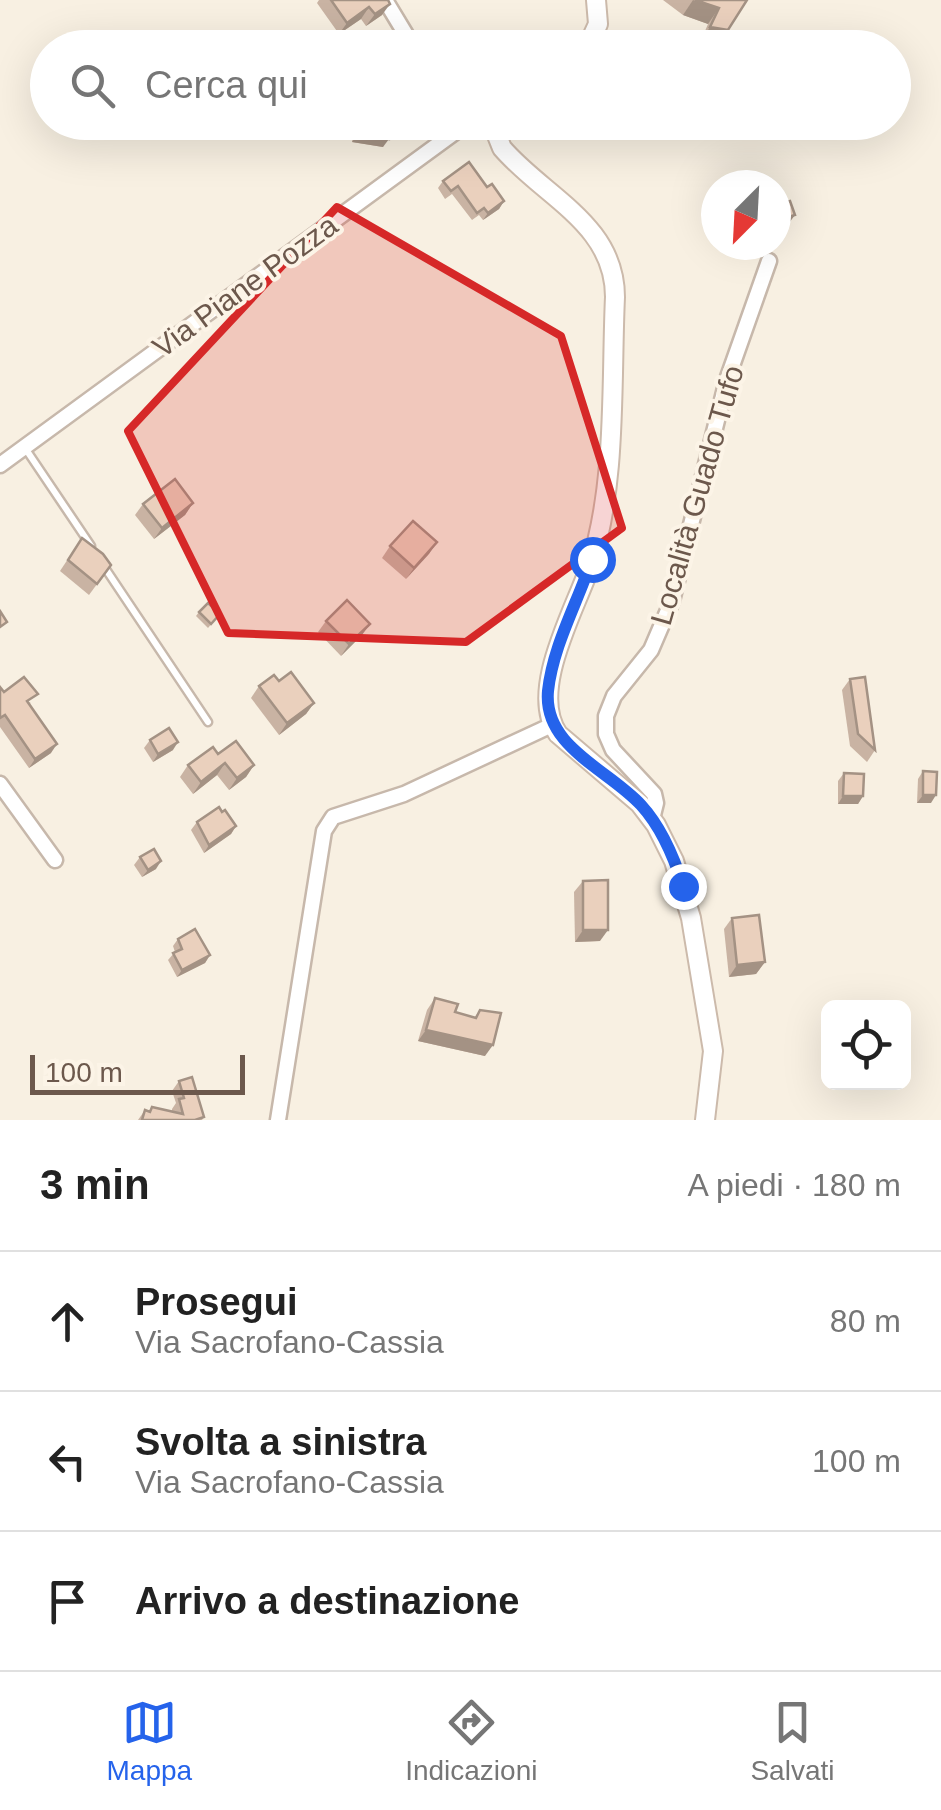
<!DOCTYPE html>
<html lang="it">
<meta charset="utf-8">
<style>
:root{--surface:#fff;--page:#f2f2f2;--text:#222;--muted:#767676;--line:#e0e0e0;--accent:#2563eb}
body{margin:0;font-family:Arial,sans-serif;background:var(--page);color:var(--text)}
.controls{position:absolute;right:30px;bottom:30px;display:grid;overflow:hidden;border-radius:15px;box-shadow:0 10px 40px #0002}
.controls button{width:90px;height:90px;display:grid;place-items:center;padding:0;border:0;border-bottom:2px solid var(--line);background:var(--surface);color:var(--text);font:50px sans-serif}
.compass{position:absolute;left:701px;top:170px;width:90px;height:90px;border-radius:50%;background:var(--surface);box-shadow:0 10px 40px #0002;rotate:204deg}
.scale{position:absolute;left:30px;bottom:25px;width:215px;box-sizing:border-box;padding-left:10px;border:5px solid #6c584c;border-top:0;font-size:28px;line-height:35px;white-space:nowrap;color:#6c584c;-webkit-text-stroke:8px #fcf4e7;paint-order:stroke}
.stop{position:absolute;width:30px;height:30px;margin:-22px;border:8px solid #2563eb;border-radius:50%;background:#fff}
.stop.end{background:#2563eb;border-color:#fff;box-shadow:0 2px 10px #0008}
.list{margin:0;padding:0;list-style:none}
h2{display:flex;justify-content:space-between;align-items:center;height:130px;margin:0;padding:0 40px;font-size:42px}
h2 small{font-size:32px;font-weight:400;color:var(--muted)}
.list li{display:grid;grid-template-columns:65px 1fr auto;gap:30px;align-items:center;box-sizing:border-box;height:140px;padding:0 40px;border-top:2px solid var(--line)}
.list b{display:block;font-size:38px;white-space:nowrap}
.list p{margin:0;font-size:32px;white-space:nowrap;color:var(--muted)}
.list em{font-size:32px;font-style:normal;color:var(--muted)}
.icon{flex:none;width:55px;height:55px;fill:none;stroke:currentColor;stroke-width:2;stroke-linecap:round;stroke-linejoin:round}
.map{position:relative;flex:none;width:941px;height:1120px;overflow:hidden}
.search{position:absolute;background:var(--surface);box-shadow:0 10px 40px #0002;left:30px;right:30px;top:30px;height:110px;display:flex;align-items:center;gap:25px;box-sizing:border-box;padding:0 35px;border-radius:55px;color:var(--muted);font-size:38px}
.sheet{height:550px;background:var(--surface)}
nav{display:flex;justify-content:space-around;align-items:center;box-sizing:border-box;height:140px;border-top:2px solid var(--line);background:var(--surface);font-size:28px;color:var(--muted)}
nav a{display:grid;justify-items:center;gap:5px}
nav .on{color:var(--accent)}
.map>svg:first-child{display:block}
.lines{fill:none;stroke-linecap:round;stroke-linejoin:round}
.lane-casing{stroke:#c7b8ab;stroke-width:11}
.street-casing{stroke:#c7b8ab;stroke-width:19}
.secondary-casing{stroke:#ccbaab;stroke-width:22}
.lane{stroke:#fff;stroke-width:6}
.street{stroke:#fff;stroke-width:14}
.secondary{stroke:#fff;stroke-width:18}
.wall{fill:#c9b3a3}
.shaded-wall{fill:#a49284}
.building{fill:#ead0bd;stroke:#a49284;stroke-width:2.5}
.route{stroke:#2563eb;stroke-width:12}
.marked{fill:#d62828;fill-opacity:0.2;stroke:#d62828;stroke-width:8;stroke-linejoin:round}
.labels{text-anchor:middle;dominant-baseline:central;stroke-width:8;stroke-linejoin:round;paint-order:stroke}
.street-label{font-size:30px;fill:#6c584c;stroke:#fcf4e7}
</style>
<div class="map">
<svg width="941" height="1120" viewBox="0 0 941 1120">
<rect width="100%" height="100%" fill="#f8f0e2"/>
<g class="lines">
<g class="lane-casing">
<g id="lane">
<polyline points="25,448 91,546"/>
<polyline points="103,565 208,722"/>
</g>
</g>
<g class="street-casing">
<g id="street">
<polyline points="385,0 414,48"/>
<polyline points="0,465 462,127 496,129"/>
<polyline points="0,784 55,860"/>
<polyline points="652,819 656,803 654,794 613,750 606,734 606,716 614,696 651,650 672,601 727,380 769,261"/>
<polyline points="278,1120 324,831 333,817 404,794 552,725"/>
</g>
</g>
<g class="secondary-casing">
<g id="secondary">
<polyline points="587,48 598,24 596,0"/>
<path d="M 498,122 L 496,133 L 502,148 C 544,197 615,224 615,297 C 611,383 617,484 590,566 C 575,610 528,691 558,734 L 640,804 L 656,825 L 674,861 L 691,918 L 713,1051 L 705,1120"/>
</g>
</g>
<use href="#lane" class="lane"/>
<use href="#street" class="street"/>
<use href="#secondary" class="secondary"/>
</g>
<g class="wall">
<polygon points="319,0 388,0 382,15 366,26 361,19 339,34 317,3"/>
<polygon points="663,0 747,0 717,45 700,43 708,24 683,15"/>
<polygon points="355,122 391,122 383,147 352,142"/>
<polygon points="443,181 487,187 504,201 499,209 483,220 479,215 472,220 452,194 445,199 438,188"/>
<polygon points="193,503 185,515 154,539 135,515 143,504"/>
<polygon points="82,538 111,565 89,595 60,571"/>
<polygon points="437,542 406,579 382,558 390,546"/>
<polygon points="199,612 220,614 208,628 196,616"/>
<polygon points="326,621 362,635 341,656 318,632"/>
<polygon points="850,679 875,750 867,762 850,746 842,690"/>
<polygon points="279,681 314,703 306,714 279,735 251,698 259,686"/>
<polygon points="0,687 4,692 31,703 29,704 51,753 29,768 0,727"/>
<polygon points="150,740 173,750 153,762 144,748"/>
<polygon points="218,754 254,765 246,777 229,790 217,775 193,794 180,777 188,765"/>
<polygon points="923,771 931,803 917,803 918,779"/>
<polygon points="844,773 863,796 858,804 838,804 838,781"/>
<polygon points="197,822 236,826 231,834 204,853 191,830"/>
<polygon points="140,857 156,869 142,877 134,865"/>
<polygon points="583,881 600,941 575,942 574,892"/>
<polygon points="732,918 765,962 756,974 729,977 724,929"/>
<polygon points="178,939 210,955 205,963 177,977 168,960 175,952 173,946"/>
<polygon points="435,998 455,1012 474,1018 480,1010 485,1056 418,1041 427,1010"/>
<polygon points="179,1081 204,1117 202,1120 138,1120 145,1110 149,1111 152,1107 172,1112 172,1109 176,1103 172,1091"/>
</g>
<g class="shaded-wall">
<polygon points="693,0 719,8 708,24 683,15"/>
<polygon points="390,4 382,15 366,26 375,14"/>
<polygon points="369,7 361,19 339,34 347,23"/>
<polygon points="710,27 728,30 717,45 700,43"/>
<polygon points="358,134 389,139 383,147 352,142"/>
<polygon points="504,201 499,209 483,220 488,213"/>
<polygon points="795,215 789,223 776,227 779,220"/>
<polygon points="193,503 185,515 154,539 162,528"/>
<polygon points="437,542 429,554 406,579 414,568"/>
<polygon points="370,624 362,635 341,656 349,644"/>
<polygon points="314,703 306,714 279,735 287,723"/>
<polygon points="178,742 173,750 153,762 158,754"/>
<polygon points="57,744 51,753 29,768 35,759"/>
<polygon points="225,763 217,775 193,794 201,782"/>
<polygon points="254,765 246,777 229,790 237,778"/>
<polygon points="923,795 936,795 931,803 917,803"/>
<polygon points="843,796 863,796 858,804 838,804"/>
<polygon points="236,826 231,834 204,853 209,845"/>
<polygon points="161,861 156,869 142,877 148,870"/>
<polygon points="583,930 608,930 600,941 575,942"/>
<polygon points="210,955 205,963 177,977 182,970"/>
<polygon points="765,962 756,974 729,977 737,965"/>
<polygon points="426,1030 493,1045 485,1056 418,1041"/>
</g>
<g class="building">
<polygon points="331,0 388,0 390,4 375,14 369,7 347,23"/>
<polygon points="695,0 747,0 728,30 710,27 719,8"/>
<polygon points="359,122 391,122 389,139 358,134"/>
<polygon points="469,162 487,187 492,184 504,201 488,213 484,208 477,213 458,186 451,191 443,181"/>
<polygon points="790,201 795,215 779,220 776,205"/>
<polygon points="175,479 193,503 162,528 143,504"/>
<polygon points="413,521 437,542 414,568 390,546"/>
<polygon points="82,538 103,554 111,565 97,584 68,560"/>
<polygon points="347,600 370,624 349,644 326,621"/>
<polygon points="208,603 220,614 211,624 199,612"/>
<polygon points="0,611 7,622 0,627"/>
<polygon points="291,672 314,703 287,723 259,686 274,675 279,681"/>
<polygon points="24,677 38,694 27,701 57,744 35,759 5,715 0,718 0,687 4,692"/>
<polygon points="865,677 875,750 858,734 850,679"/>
<polygon points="169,728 178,742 158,754 150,740"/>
<polygon points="236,741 254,765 237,778 225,763 201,782 188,765 213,747 218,754"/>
<polygon points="923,771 937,772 936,795 923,795"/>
<polygon points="844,773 864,774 863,796 843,796"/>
<polygon points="219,807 222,812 225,810 236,826 209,845 197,822"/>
<polygon points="154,849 161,861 148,870 140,857"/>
<polygon points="608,880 608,930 583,930 583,881"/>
<polygon points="759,915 765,962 737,965 732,918"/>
<polygon points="195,929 210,955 182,970 173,953 182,949 178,939"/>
<polygon points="435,998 458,1004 455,1012 476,1018 480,1010 501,1013 493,1045 426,1030"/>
<polygon points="192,1077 204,1117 195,1120 142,1120 145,1110 150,1112 152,1107 183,1114 179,1099 184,1098 179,1081"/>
</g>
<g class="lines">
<path class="route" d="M 592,559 C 578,602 553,645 548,691 C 543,747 608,769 641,805 C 662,828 674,857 683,886"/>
</g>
<path class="marked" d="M 337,207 L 561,336 L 622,528 L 466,642 L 228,633 L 128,431 Z"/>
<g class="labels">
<g class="street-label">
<text transform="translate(245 286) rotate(-36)">Via Piane Pozza</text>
<text transform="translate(697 495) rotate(-74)">Località Guado Tufo</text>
</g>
</g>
</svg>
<div class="controls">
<button><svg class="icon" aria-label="locate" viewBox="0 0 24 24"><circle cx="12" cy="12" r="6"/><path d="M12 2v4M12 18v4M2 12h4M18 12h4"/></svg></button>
</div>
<svg class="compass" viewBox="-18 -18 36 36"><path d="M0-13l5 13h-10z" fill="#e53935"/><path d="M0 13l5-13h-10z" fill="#767676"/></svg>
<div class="scale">100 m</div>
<div class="stop" style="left:592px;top:559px"></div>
<div class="stop end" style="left:683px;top:886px"></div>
<div class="search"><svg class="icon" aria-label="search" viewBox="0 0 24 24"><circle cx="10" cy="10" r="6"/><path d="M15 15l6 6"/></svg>Cerca qui</div>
</div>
<section class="sheet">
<h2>3 min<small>A piedi · 180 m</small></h2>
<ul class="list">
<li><svg class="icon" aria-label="ahead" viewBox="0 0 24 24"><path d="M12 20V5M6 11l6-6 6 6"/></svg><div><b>Prosegui</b><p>Via Sacrofano-Cassia</p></div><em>80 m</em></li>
<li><svg class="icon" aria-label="left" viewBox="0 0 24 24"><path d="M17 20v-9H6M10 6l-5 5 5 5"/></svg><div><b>Svolta a sinistra</b><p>Via Sacrofano-Cassia</p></div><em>100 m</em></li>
<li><svg class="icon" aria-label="arrive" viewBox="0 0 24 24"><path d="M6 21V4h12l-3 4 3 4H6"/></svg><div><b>Arrivo a destinazione</b></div></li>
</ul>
</section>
<nav>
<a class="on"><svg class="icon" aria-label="map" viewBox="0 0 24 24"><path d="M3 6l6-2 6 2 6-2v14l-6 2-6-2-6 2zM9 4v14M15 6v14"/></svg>Mappa</a>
<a><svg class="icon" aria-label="directions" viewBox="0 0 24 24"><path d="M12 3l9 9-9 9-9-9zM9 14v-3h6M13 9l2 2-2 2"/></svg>Indicazioni</a>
<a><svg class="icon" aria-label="saved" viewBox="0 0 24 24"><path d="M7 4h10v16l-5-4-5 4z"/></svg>Salvati</a>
</nav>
